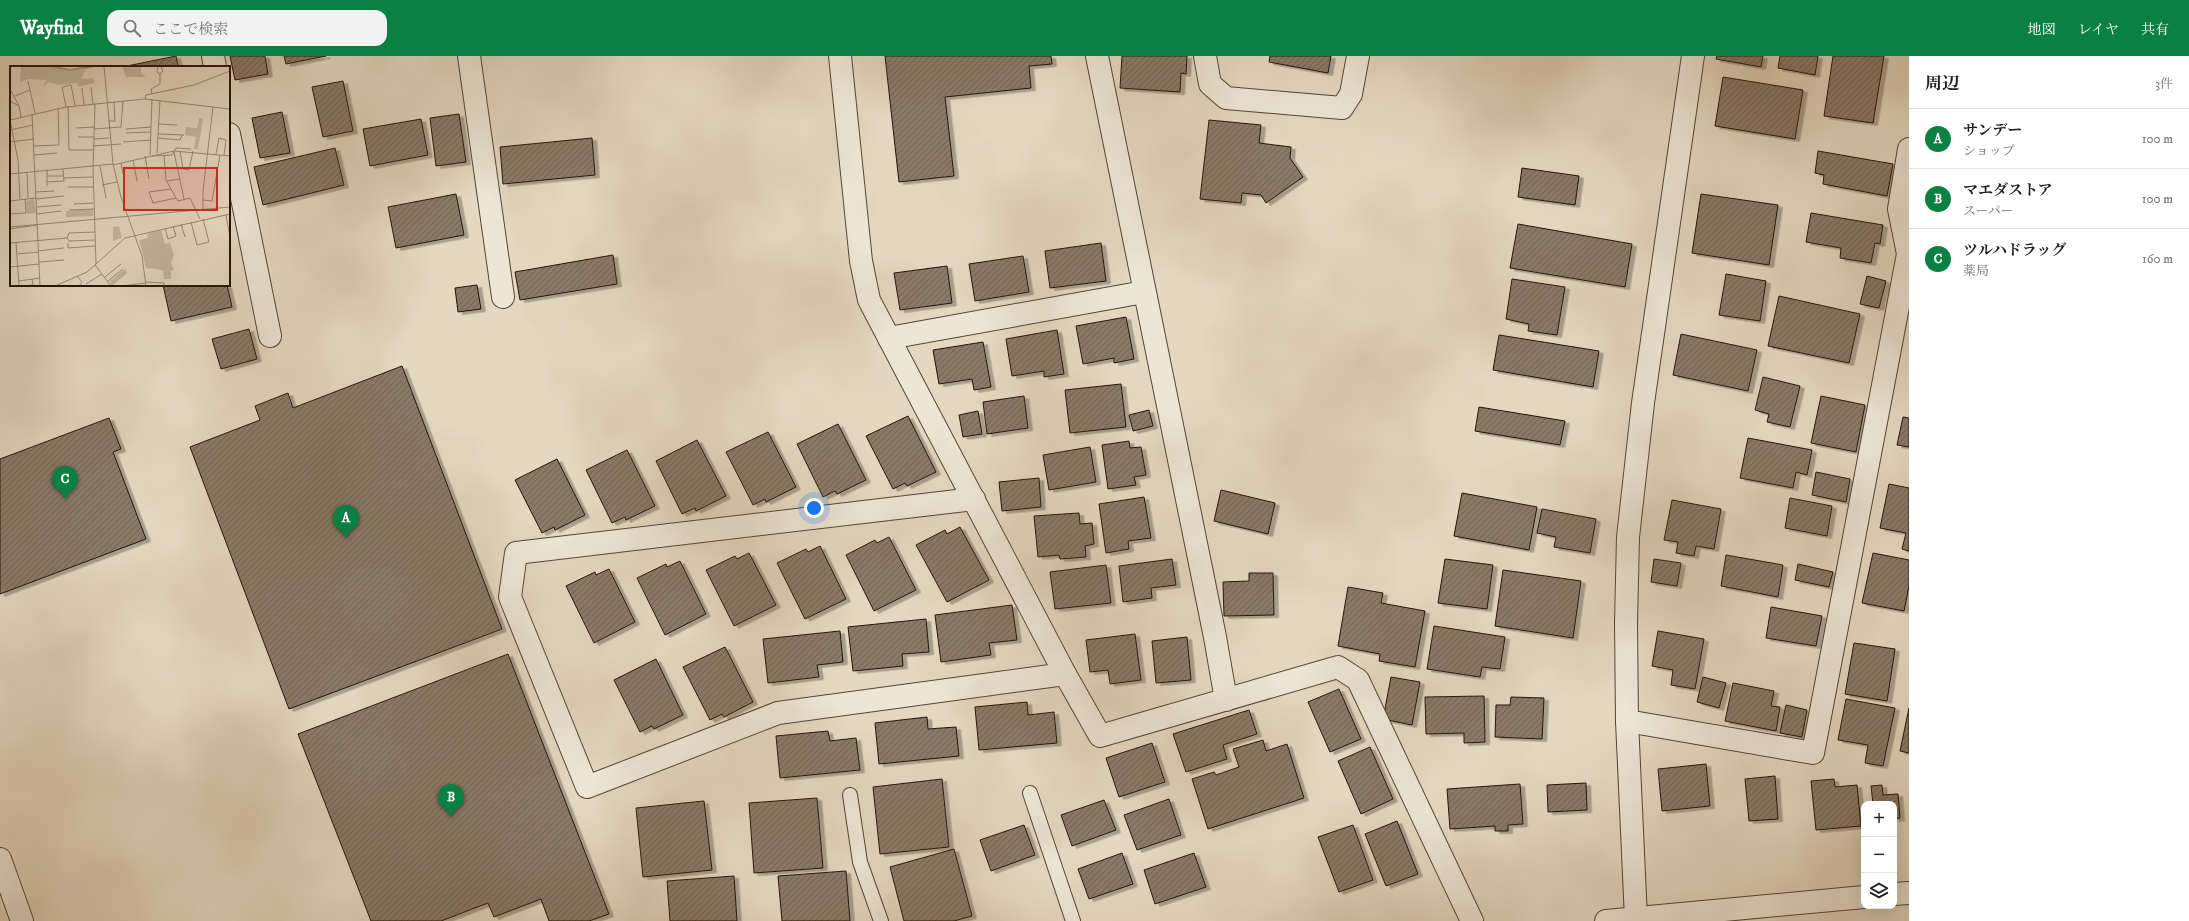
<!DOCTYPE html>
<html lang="ja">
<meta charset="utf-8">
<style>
:root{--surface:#fff;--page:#f2f2f2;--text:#202124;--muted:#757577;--line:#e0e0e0;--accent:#0b8043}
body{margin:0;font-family:"IM FELL DW Pica","Noto Serif JP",serif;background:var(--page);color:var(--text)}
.controls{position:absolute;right:12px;bottom:12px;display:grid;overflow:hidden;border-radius:8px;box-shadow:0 4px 16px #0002}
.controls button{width:36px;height:36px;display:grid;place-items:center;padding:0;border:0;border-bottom:1px solid var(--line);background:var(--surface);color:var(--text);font:20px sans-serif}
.you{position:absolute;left:814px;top:452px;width:14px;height:14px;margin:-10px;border:3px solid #fff;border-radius:50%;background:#1a73e8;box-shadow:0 0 0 6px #1a73e833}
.badge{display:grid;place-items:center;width:26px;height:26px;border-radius:50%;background:var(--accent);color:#fff;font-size:13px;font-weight:700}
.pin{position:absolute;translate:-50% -33px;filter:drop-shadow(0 1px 2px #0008)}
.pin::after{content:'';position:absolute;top:21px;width:14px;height:12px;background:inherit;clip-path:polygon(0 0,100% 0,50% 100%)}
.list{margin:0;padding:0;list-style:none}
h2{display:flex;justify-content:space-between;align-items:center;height:52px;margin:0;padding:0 16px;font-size:17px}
h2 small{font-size:13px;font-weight:400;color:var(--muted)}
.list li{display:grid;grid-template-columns:26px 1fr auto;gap:12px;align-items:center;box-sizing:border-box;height:60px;padding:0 16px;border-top:1px solid var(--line)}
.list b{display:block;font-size:15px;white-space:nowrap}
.list p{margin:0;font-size:13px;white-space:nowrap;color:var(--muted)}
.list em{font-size:13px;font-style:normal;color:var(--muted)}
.icon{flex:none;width:22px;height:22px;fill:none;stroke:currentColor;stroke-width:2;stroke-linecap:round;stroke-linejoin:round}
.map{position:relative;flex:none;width:1909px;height:865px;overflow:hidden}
header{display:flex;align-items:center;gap:24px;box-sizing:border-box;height:56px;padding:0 20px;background:var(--accent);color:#fff}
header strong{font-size:19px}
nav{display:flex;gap:22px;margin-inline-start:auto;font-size:14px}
.search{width:280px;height:36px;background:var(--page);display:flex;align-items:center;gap:10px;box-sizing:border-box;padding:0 14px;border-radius:12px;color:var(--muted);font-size:15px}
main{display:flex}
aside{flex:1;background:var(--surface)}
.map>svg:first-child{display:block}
.building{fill:url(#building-hatch);stroke:#261407;filter:url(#shadow)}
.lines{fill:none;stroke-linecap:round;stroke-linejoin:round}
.service-casing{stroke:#564535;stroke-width:16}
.minor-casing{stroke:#564535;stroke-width:24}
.tertiary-casing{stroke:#564535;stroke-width:24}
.service{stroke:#ede6d6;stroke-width:14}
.minor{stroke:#ede6d6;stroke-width:22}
.tertiary{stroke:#ede6d6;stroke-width:22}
.inset-river{fill:none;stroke:#a39581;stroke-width:2}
.inset-road{fill:none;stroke:#988a76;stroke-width:1}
.view{fill:#d62828;fill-opacity:0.15;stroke:#d62828;stroke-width:2}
.inset-edge{fill:none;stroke:#261407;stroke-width:2}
</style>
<header>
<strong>Wayfind</strong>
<div class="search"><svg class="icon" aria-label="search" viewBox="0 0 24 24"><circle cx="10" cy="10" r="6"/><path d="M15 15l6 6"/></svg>ここで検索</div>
<nav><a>地図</a><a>レイヤ</a><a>共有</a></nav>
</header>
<main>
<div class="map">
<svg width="1909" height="865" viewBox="0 0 1909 865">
<defs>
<pattern id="building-hatch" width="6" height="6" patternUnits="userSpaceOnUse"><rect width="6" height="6" fill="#897a67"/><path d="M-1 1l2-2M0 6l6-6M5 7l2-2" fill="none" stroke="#706353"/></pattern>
<filter id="shadow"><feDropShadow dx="4.5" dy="2.5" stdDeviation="0" flood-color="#0004"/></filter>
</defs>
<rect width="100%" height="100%" fill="#e4d8c0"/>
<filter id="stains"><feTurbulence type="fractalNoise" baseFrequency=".005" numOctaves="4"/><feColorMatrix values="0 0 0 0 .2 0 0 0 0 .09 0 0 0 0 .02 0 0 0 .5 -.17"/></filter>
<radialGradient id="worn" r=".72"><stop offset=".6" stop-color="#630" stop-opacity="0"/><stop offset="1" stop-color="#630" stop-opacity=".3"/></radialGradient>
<g class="building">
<polygon points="176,0 178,11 122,11"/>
<polygon points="230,0 265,0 268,18 235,24"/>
<polygon points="284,0 326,0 286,8"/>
<polygon points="885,0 1051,0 1052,8 1029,10 1031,32 945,41 954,120 899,126"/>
<polygon points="1122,0 1187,0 1186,18 1181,17 1180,36 1120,32"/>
<polygon points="1270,0 1331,0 1328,17 1269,6"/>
<polygon points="1717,0 1763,0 1761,11 1716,3"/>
<polygon points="1780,0 1818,0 1815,19 1778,12"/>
<polygon points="1833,0 1884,0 1873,67 1824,60"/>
<polygon points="1723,21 1803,34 1795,83 1715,70"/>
<polygon points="343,25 353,75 323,81 312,31"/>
<polygon points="282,56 290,97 260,102 252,62"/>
<polygon points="459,58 466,106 436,110 430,62"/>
<polygon points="421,63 428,99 370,110 363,73"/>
<polygon points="1209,64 1261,69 1259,87 1291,91 1290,102 1303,121 1266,147 1261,139 1242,137 1241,147 1200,143"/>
<polygon points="592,82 595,119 503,128 500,91"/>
<polygon points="335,92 344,129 263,149 254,111"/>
<polygon points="1818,95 1893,108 1887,140 1823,128 1824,119 1815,117"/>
<polygon points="1522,112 1579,120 1575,149 1518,141"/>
<polygon points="456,138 464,179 396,192 388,151"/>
<polygon points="1701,138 1778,149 1769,209 1692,197"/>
<polygon points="1811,157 1883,169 1880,188 1875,187 1871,207 1840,202 1841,192 1806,186"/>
<polygon points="1518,168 1632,188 1625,231 1510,212"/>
<polygon points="1101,187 1106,225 1050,232 1045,195"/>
<polygon points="613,199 617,228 520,244 515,216"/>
<polygon points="1023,200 1029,236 975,245 969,208"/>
<polygon points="947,210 952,247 900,254 894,217"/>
<polygon points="1726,218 1766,225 1760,265 1719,259"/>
<polygon points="1867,220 1886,225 1879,252 1860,248"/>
<polygon points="1512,223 1565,231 1557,279 1528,275 1529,268 1506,263"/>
<polygon points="163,229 227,229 232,251 171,265"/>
<polygon points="477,229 481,253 458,256 455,232"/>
<polygon points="1779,240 1860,258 1849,307 1768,290"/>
<polygon points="1126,261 1134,303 1114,307 1114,302 1083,308 1076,270"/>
<polygon points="249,273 257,303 221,313 212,283"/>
<polygon points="1057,274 1064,318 1044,321 1044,315 1012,320 1006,283"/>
<polygon points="1681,278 1757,294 1748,335 1673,319"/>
<polygon points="1499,279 1599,295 1593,331 1493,314"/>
<polygon points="983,286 991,331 974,334 972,323 939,328 933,294"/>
<polygon points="402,310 502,573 289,653 190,391 260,364 255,350 288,337 293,352"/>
<polygon points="1763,321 1800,330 1790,371 1767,366 1769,358 1755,354"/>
<polygon points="1121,328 1126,371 1070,377 1065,334"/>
<polygon points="1024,340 1028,372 987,378 983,346"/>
<polygon points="1821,340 1865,349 1856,396 1811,387"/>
<polygon points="1479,351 1565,365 1560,389 1475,375"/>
<polygon points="1149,354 1153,370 1133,375 1129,359"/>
<polygon points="978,355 982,378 963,381 959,359"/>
<polygon points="908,360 936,416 907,430 905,427 893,433 866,380"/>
<polygon points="1903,361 1909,362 1909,391 1897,389"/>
<polygon points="109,362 121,393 113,396 146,483 0,538 0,403"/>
<polygon points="838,368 866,424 837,438 835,435 823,441 797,388"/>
<polygon points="768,376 796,431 766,446 765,443 753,449 726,396"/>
<polygon points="1748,382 1812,394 1807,419 1796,416 1793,432 1740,422"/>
<polygon points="697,384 726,440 696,455 695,452 682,458 656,405"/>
<polygon points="1129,385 1130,392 1141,391 1146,419 1134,421 1136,429 1108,433 1102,389"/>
<polygon points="1090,391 1096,426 1049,434 1043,399"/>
<polygon points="627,394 655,450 626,464 625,461 612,467 586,414"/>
<polygon points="557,403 585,459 555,474 554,471 542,477 515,424"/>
<polygon points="1816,416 1850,423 1846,446 1812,439"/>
<polygon points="1039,422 1041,451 1002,455 999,426"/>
<polygon points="1889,428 1909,432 1909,495 1902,493 1906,477 1880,472"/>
<polygon points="1221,434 1275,447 1268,478 1214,465"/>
<polygon points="1462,437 1537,451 1529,494 1454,480"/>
<polygon points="1144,441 1151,482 1128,485 1129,493 1106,497 1099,448"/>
<polygon points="1790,442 1832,450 1827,480 1785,472"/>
<polygon points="1672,444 1721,453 1714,493 1696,490 1694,500 1676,497 1678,486 1664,484"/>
<polygon points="1542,453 1596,463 1590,497 1554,491 1556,481 1537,477"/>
<polygon points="1079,457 1080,468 1092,467 1094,488 1085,490 1086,501 1060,503 1059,499 1038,501 1034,460"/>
<polygon points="960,471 989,524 947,546 916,489 945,474 947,478"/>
<polygon points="889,481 916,534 874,555 846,499 875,484 877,487"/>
<polygon points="820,490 846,543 805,563 777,507 806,493 808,496"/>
<polygon points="749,497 776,549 734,570 706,514 735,500 737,503"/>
<polygon points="1873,497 1909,504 1909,530 1904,555 1862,547"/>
<polygon points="1726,499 1783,509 1778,541 1721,530"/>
<polygon points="1172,503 1176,529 1151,532 1152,542 1123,546 1119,510"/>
<polygon points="1445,503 1493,509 1487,553 1438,547"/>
<polygon points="1654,503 1681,507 1677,530 1651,526"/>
<polygon points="680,505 706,558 665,579 637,522 666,508 667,511"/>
<polygon points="1798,508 1833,516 1829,531 1795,524"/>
<polygon points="1106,509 1111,547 1055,553 1050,516"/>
<polygon points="609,513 635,566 594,587 566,530 595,516 596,519"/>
<polygon points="1503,514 1581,525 1573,582 1495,570"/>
<polygon points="1249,517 1273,517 1274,559 1224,560 1223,526 1249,525"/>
<polygon points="1348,531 1383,537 1381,547 1425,555 1415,611 1379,605 1380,598 1338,590"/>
<polygon points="1012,549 1017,584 989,587 991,599 941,606 935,559"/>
<polygon points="1771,551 1822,560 1816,590 1766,582"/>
<polygon points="926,563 929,596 902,598 903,610 853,615 848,571"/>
<polygon points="1434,570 1505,581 1500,613 1482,611 1480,621 1427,613"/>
<polygon points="840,575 843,606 817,609 819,621 768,627 763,583"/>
<polygon points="1658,575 1704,583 1695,633 1671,629 1673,614 1652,610"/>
<polygon points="1135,578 1141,624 1110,628 1108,614 1090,616 1086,584"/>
<polygon points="1187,581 1191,624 1156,627 1152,585"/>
<polygon points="1854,587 1895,593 1887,645 1845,638"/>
<polygon points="725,591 753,646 724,661 722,658 710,664 683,611"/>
<polygon points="508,598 609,858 589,865 549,865 541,843 494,861 488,847 441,865 371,865 298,678"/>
<polygon points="656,603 683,659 654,673 652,670 640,676 614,624"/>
<polygon points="1391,621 1420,626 1412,669 1383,663"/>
<polygon points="1703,621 1726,627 1719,652 1697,646"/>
<polygon points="1733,627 1774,635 1771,650 1780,651 1776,675 1725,665"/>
<polygon points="1339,633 1361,683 1330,696 1308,646"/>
<polygon points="1484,640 1485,686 1464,687 1464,677 1426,678 1425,641"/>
<polygon points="1511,641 1544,642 1542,683 1495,681 1496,649 1510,649"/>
<polygon points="1846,643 1895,652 1883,710 1865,707 1868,689 1838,684"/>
<polygon points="1027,646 1028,659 1054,656 1057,687 979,694 975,651"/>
<polygon points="1786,649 1807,654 1802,681 1780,677"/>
<polygon points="1909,652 1909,697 1900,695"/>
<polygon points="1249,654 1257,678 1223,689 1227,703 1186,716 1173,678"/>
<polygon points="927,661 928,673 956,671 959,700 879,708 875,667"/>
<polygon points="828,675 830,685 856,682 860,714 780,722 776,680"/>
<polygon points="1263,684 1266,695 1287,688 1304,742 1208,773 1192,723 1214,716 1216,719 1239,711 1233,693"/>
<polygon points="1152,687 1165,726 1119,741 1106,702"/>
<polygon points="1370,691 1393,743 1361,758 1338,705"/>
<polygon points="1706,708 1710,750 1662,755 1658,713"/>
<polygon points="1775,720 1778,763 1749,765 1745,723"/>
<polygon points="942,723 949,791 880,798 873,731"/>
<polygon points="1834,723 1835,731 1857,729 1861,770 1816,774 1811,725"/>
<polygon points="1586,727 1587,754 1548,756 1547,729"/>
<polygon points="1520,728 1523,768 1508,769 1508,775 1495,775 1495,770 1450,773 1447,733"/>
<polygon points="1882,729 1883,739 1898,738 1900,762 1894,763 1894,748 1873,748 1871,730"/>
<polygon points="817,742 823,812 754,817 749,747"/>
<polygon points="1169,743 1181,779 1137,794 1124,759"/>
<polygon points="1104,744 1116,774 1072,790 1061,759"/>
<polygon points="704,745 712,814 643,821 636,752"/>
<polygon points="1397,765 1418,818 1386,830 1365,778"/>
<polygon points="1024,769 1035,799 991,815 980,784"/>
<polygon points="1353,769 1373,824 1339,836 1318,781"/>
<polygon points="954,793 972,860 954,865 904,865 890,811"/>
<polygon points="1122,797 1133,828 1089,843 1078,813"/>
<polygon points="1194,797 1206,831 1155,848 1144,814"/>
<polygon points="846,815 850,865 782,865 778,820"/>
<polygon points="734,820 737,865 670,865 667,825"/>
</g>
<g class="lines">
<g class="service-casing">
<g id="service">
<polyline points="1030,737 1073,865"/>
<polyline points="850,739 860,806 881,865"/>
</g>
</g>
<g class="minor-casing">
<g id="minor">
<polyline points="213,0 215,11"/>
<polyline points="469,0 503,241"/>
<polyline points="840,0 861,205 869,244 1065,618 1100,680 1338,611 1358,624 1472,865"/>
<polyline points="1097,0 1215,581 1226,644"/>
<polyline points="1205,0 1210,28 1226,42 1342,52 1351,38 1358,0"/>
<polyline points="229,78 270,280"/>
<polyline points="889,282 1144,236"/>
<polyline points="974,443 516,497 510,541 587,731 778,657 1065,618"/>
<polyline points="1627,665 1813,697 1908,198 1899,153 1909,93"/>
<polyline points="1636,863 1627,665 1626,567 1628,481 1643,347 1693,0"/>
</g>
</g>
<g class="tertiary-casing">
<g id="tertiary">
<polyline points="0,803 22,865"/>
<polyline points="1894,838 1909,837"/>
<polyline points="1606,865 1864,841"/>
</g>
</g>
<use href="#service" class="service"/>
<use href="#minor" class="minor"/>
<use href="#tertiary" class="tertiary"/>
</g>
<g transform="translate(10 10)">
<rect width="220" height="220" fill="#e4d8c0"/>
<path d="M 24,133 L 26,147 L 17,148 L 16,135 ZM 83,143 L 83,150 L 56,151 L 56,145 Z" fill="#c4b7a1"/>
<path d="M 11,0 L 37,0 L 62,5 L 83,1 L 75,4 L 71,13 L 84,12 L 84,17 L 68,21 L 67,17 L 48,19 L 39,16 L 33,21 L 36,14 L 18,13 L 10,16 ZM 112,0 L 131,0 L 131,8 L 136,11 L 116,11 ZM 189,52 L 193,53 L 188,83 L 184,83 L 186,71 L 175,69 L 176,61 L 187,62 ZM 151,164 L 155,178 L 160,177 L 164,189 L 161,197 L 164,204 L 161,205 L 161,213 L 154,213 L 153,204 L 136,202 L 129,174 L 138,172 L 137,168 ZM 115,203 L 117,207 L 102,220 L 100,215 Z" fill="#c4b7a1"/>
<path d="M 109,160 L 112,172 L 103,175 L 103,161 Z" fill="#c4b7a1"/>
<path class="inset-river" d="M 40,0 L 60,4 L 84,0"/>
<path class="inset-road" d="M 94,0 L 103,98 L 111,131 L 132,190 L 136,220M 148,1 L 147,6 L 150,8 L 153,5 L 151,1M 18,15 L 25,47M 81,21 L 83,38M 72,22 L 74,39M 0,23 L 9,40M 142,28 L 141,23 L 150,18 L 150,8M 5,30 L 20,24M 135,33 L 136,29 L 184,19 L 220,5M 0,35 L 9,40 L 11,51M 85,38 L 83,102 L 86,198M 58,40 L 59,84 L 83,84M 56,41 L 52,21 L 61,19 L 65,39M 22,48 L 30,220M 0,54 L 8,94 L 10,133M 0,54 L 56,41 L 135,33 L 220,43M 98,55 L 105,55 L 104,36M 149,58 L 167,59M 66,62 L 84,61M 84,63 L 111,61 L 113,35M 116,63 L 141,61M 0,64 L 23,59M 116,67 L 141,66M 148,68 L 174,69M 68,71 L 84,71M 148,72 L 170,74 L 172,69M 84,73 L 99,72M 0,76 L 24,73M 113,76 L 141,74M 24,80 L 49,79 L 48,42M 83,80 L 111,78M 170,85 L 173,103 L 179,104 L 183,85M 164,86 L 174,133M 147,87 L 150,34M 206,88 L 209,72 L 216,74 L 214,89M 24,89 L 47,87M 140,89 L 142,33M 154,89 L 156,114 L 166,132 L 168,135 L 180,132 L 190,153M 135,90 L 139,113M 142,90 L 162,89 L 166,82 L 181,83M 123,94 L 127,115M 111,97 L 114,112M 103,99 L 164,85 L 220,90M 90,100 L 96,132M 37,104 L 37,120M 17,106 L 18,132M 0,108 L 103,98M 37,110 L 53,110M 53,112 L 83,111M 157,115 L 170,113M 37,116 L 54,115 L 53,103M 92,119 L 107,116M 58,121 L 83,121M 161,123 L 139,126 L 143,137 L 166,132M 26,126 L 44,125M 26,133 L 54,130M 193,134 L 202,135 L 210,89M 0,135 L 26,132M 64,138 L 83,137M 27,141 L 51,139M 59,144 L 84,143M 193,144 L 193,125 L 203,41M 0,148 L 16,147 L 15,133M 27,148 L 51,145M 216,149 L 220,171M 181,156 L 187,179 L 199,176 L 193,153M 171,158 L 175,171M 0,161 L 220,141M 155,162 L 158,173 L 166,170 L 163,160M 0,163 L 27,159M 85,166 L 59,167 L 57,172 L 59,175 L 85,174M 6,176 L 9,220M 0,177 L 57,172M 58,177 L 58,182 L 85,180M 28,185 L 54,182M 7,188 L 29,186M 29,196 L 54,194M 85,199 L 101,220M 0,201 L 29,198M 67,210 L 72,216 L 69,220M 95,211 L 111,198M 9,215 L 30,212M 98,215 L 113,203M 136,216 L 154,217 L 154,220M 76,218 L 92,208M 11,220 L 23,219 L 22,213M 45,220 L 77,206 L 115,172 L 220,148M 111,220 L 136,217"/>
<path class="view" d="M 114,102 L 207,102 L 207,144 L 114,144 Z"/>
<rect width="220" height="220" class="inset-edge"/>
</g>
<rect width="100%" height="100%" filter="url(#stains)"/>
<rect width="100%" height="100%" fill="url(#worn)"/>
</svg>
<div class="controls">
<button>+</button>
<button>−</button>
<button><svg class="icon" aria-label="layers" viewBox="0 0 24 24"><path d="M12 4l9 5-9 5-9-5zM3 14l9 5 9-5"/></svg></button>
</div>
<div class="you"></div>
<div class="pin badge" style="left:346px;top:482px">A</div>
<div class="pin badge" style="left:451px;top:761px">B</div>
<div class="pin badge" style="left:65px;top:443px">C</div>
</div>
<aside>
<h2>周辺<small>3件</small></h2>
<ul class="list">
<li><span class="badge">A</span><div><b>サンデー</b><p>ショップ</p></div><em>100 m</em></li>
<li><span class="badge">B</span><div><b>マエダストア</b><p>スーパー</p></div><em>100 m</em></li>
<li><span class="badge">C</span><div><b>ツルハドラッグ</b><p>薬局</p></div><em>160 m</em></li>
</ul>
</aside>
</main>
